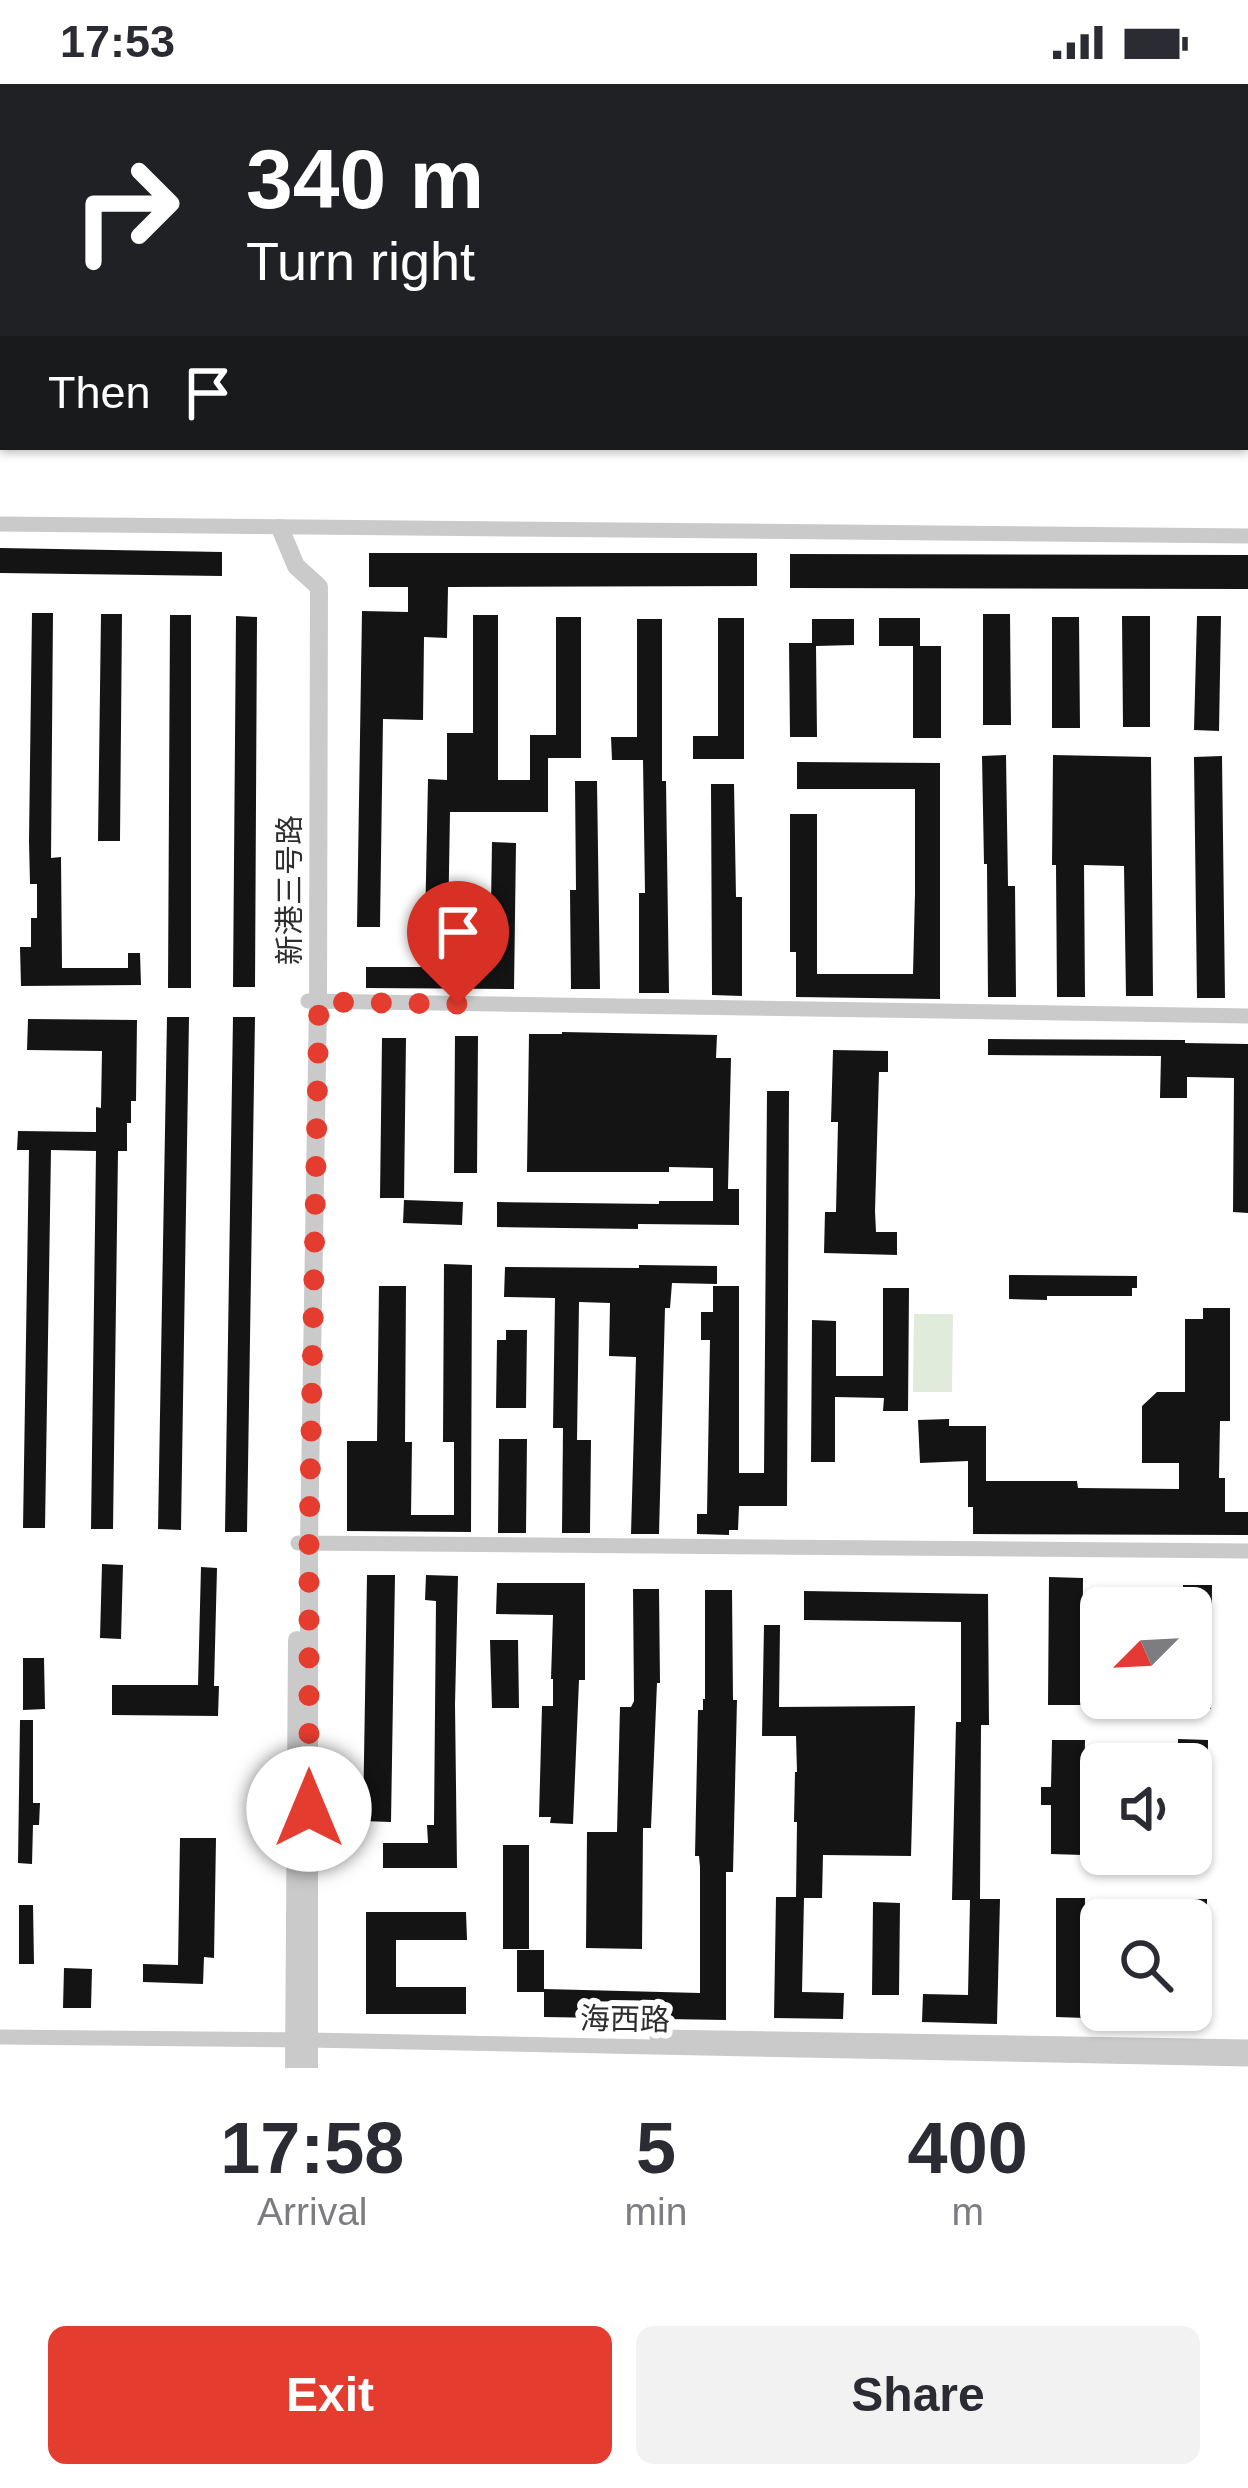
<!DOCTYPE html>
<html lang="en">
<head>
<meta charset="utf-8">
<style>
	body { margin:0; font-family:Helvetica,"Noto Sans SC",sans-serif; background:#f2f2f3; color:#2b2b33; height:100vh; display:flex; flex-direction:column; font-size:45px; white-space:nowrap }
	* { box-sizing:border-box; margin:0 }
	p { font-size:39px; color:#7c7c81 }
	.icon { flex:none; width:66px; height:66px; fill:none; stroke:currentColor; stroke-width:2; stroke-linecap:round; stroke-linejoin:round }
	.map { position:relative; height:1984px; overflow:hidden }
	.details { display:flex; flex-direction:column; background:#fff; flex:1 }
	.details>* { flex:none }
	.hud { position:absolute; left:0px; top:0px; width:1248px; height:366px; box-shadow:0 3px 9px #0004; background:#202124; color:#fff; overflow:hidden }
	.needle { width:78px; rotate:246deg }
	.fabs { position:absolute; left:1080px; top:1503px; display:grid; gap:24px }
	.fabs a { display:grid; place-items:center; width:132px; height:132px; border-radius:18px; background:#fff; box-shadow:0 3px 9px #0004; font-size:60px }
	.pin { position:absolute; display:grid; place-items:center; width:102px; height:102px; color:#fff; margin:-123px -51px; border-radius:50% 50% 50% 0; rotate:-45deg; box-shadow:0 0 12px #0007 }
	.pin .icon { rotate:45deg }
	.me { position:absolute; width:132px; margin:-66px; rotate:0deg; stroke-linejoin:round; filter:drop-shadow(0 0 9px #0008) }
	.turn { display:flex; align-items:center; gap:42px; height:252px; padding:0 48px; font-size:54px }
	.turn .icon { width:156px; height:156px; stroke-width:2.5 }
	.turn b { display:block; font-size:84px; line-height:102px }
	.then { display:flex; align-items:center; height:114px; padding:0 48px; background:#0003; gap:24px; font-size:45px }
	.eta { display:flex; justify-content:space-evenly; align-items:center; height:204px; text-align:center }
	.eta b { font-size:72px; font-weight:700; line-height:84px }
	.action { display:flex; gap:24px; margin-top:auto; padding:24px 48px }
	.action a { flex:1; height:138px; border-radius:18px; background:#e43d30; color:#fff; font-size:48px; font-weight:700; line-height:138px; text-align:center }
	.action a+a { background:#f2f2f3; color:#2b2b33 }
	.status { display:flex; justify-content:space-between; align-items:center; height:84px; padding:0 60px; background:#fff; direction:ltr }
	.status svg { height:33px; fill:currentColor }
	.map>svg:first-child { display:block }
</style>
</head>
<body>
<div class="status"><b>17:53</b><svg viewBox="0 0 49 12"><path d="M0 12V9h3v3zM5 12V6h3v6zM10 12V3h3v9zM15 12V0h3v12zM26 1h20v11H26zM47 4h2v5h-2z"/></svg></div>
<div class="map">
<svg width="1248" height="1984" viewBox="0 0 1248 1984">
	<rect width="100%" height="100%" fill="#fff"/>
	<path fill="#e1ebdb" d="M914 1230H953L952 1308H913Z"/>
	<path fill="#141414" d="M0 464 222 468V492L0 489Z
		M369 469H757V502L448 503 447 554 424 553 423 636 383 635 380 843H357L362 527 408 528V503H369Z
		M790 470 1248 471V505L790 504Z
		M32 529H53L51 774 61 773 62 884H128V869H140L141 901 21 902 20 863H31V834H37V800H30L29 757Z
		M101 530H122L120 757H98Z
		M983 530H1010L1011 641H983Z
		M170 531H191V904H168Z
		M473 531H498V696H530V651H556V533H581V674H548V728H450L448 845 425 844 428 695 447 696V649H473Z
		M236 532 257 533 255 903H233Z
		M1122 532H1150V643H1123Z
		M1197 532H1221L1219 647 1194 646Z
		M1052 533H1079L1080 644H1052Z
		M718 534H744V675H693V652H718Z
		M879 534H920V562H941V654H913V562H879Z
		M637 535H662V697H666L669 909H639V809H645L643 676H612L611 653H637Z
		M812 535H854V561L816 562 817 653H790L789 559H812Z
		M1006 671 1008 802H1015L1016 913H988L987 780H984L982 672Z
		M1053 671 1151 673 1153 912H1126L1124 782 1084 781 1085 913H1057L1056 781H1052Z
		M1222 672 1225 914H1197L1194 673Z
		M797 678 940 679V915L796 913V868H790V730H817V890H913L915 809V705H797Z
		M575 697H597L600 905H571L570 806H576Z
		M711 700H734L736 813H742V912L712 911Z
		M492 758 516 759 514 905 366 904V883H490Z
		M167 933H189L181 1446 158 1445Z
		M233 933H255L247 1448H225Z
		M28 935 137 936 136 1017H131V1039H127V1067H118L113 1445H91L96 1067 51 1066 45 1444H23L29 1066H17L18 1047 96 1048V1023L101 1024 102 967 27 966Z
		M562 948 717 951 716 974H731L728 1105H739V1141L638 1140V1145L497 1143V1118L659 1120V1117H713V1084L669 1083V1088H527L529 950H562Z
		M455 952H478L477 1089H454Z
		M382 954H406L404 1114H380Z
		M988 955 1185 956V959L1248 960V1129L1233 1128 1234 994 1187 993V1014H1160L1161 972 988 971Z
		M833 966 888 967V988H879L875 1127 876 1148H897V1171L824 1169 825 1128H836L838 1038H831Z
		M767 1007H789L787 1422H739L738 1446H729V1451L697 1450V1430H707L710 1256H701V1228H713V1202H739V1389H764Z
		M404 1116 463 1118 462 1141 403 1139Z
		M444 1180 472 1181 471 1448 347 1447V1357H377L379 1202H406L405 1358H412L411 1431H454V1358H443Z
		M639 1181 717 1182V1200L672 1199 670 1224H665L659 1450H631L636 1273 609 1272 610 1219 579 1218 577 1356H591L590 1449H562L563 1344H553L555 1214 504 1213 505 1183 639 1184Z
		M1009 1191 1137 1192V1204H1132V1212H1047V1216L1009 1215Z
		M883 1204H909L908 1327H883L884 1314 835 1313V1378H811L812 1236 836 1237V1292H883Z
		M1203 1224H1230V1337H1220L1219 1394H1225V1428H1248V1451L973 1450V1423H968V1377L920 1379 918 1336 949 1335V1342H986V1397H1077L1078 1404 1179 1405V1379H1142V1322L1157 1308H1185V1235H1203Z
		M506 1246H527L526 1324H496L497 1256H506Z
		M499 1355H527L526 1449H498Z
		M102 1480 123 1481 121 1555 100 1554Z
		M201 1483 217 1484 214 1602H219L218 1632 112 1631V1601H198Z
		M367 1491H395L391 1738 363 1737Z
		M426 1491 458 1492 455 1620 457 1784H383V1759H428L427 1741H434L436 1517 425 1516Z
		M1049 1493 1083 1494 1082 1621H1048Z
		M497 1499H585V1596H579L573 1740 550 1739 551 1733H539L542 1622H553V1595H551L553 1531 496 1530Z
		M1183 1501H1212L1211 1625 1191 1624V1524H1182Z
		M633 1505H659L660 1599H657L651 1744H643L642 1865 586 1864 587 1748H617L620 1623H631L634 1617Z
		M705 1506H732L733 1616H737L733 1788H726V1936L544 1933V1905L700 1909V1783L699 1772H695L698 1626H703V1615H705Z
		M804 1507 988 1510 989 1641H981L980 1815H1000L997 1940 922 1938 923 1910 968 1911 970 1816H952L956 1638H961V1538L804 1536Z
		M764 1541H780L779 1623 915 1622 911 1772 823 1771 822 1814H804L802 1908 844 1909 843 1935 774 1934 776 1813H796L797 1738H794L795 1688H797L796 1652H762Z
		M490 1556H518L519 1624H492Z
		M23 1574H44L45 1625 23 1626Z
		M20 1636H33V1719H40L39 1741H33L32 1780 18 1779Z
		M1178 1655 1208 1656 1207 1775H1191V1680H1178Z
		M1052 1656H1085L1083 1771 1051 1770V1721H1041V1703H1051Z
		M180 1754H216L214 1874 204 1873 203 1900 143 1898V1880L178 1881Z
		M503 1761H529V1865H503Z
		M1056 1814H1085V1934L1056 1933Z
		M1178 1815H1207L1206 1935H1191V1836H1178Z
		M873 1818 900 1819 899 1911H872Z
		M19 1821H33L34 1880H19Z
		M366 1828H466L467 1856H396V1903H466V1930H366Z
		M517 1866H544V1908H517Z
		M64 1884 92 1885 91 1924H63Z"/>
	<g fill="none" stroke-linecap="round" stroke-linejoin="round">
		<path stroke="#cacaca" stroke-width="15" d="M0 440 1248 452
			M308 917 1248 932
			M298 1459 1248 1467
			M0 1953 309 1956 1248 1975
			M657 1953 1248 1963"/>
		<path stroke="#cacaca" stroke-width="18" d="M280 444 296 482 319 503 318 918 309 1459V1984
			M294 1984 297 1556"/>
	</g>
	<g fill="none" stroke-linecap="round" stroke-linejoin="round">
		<path stroke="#e43d30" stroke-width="21" stroke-dasharray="0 37.8" d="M309 1725V1459L319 918 458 920"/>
	</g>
	<g text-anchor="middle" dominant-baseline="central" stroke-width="12" stroke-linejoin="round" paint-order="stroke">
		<g font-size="30" fill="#2d2d2d" stroke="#fff">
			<text transform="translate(289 806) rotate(-90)">新港三号路</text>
			<text transform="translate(625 1935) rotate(1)">海西路</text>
		</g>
	</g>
</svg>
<div class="fabs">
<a><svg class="needle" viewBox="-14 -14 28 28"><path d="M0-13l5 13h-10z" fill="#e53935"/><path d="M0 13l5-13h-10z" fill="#7c7c81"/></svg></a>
<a><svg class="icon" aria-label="sound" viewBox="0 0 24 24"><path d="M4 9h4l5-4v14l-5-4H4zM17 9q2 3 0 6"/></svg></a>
<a><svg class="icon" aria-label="search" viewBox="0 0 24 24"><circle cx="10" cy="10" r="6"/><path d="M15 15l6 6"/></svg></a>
</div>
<div class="pin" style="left:458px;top:920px;background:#d93025"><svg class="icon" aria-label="arrive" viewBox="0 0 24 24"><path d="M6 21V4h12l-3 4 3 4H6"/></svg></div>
<svg class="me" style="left:309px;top:1725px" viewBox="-20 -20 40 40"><circle r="19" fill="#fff"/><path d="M0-13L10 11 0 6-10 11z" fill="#e43d30"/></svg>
<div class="hud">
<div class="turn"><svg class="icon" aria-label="right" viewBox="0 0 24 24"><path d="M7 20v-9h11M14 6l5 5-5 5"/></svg><div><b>340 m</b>Turn right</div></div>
<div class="then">Then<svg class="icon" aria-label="arrive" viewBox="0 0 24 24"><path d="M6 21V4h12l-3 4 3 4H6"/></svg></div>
</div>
</div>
<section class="details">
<div class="eta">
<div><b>17:58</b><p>Arrival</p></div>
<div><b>5</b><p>min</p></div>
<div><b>400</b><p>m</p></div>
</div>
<div class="action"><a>Exit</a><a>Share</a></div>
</section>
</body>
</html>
